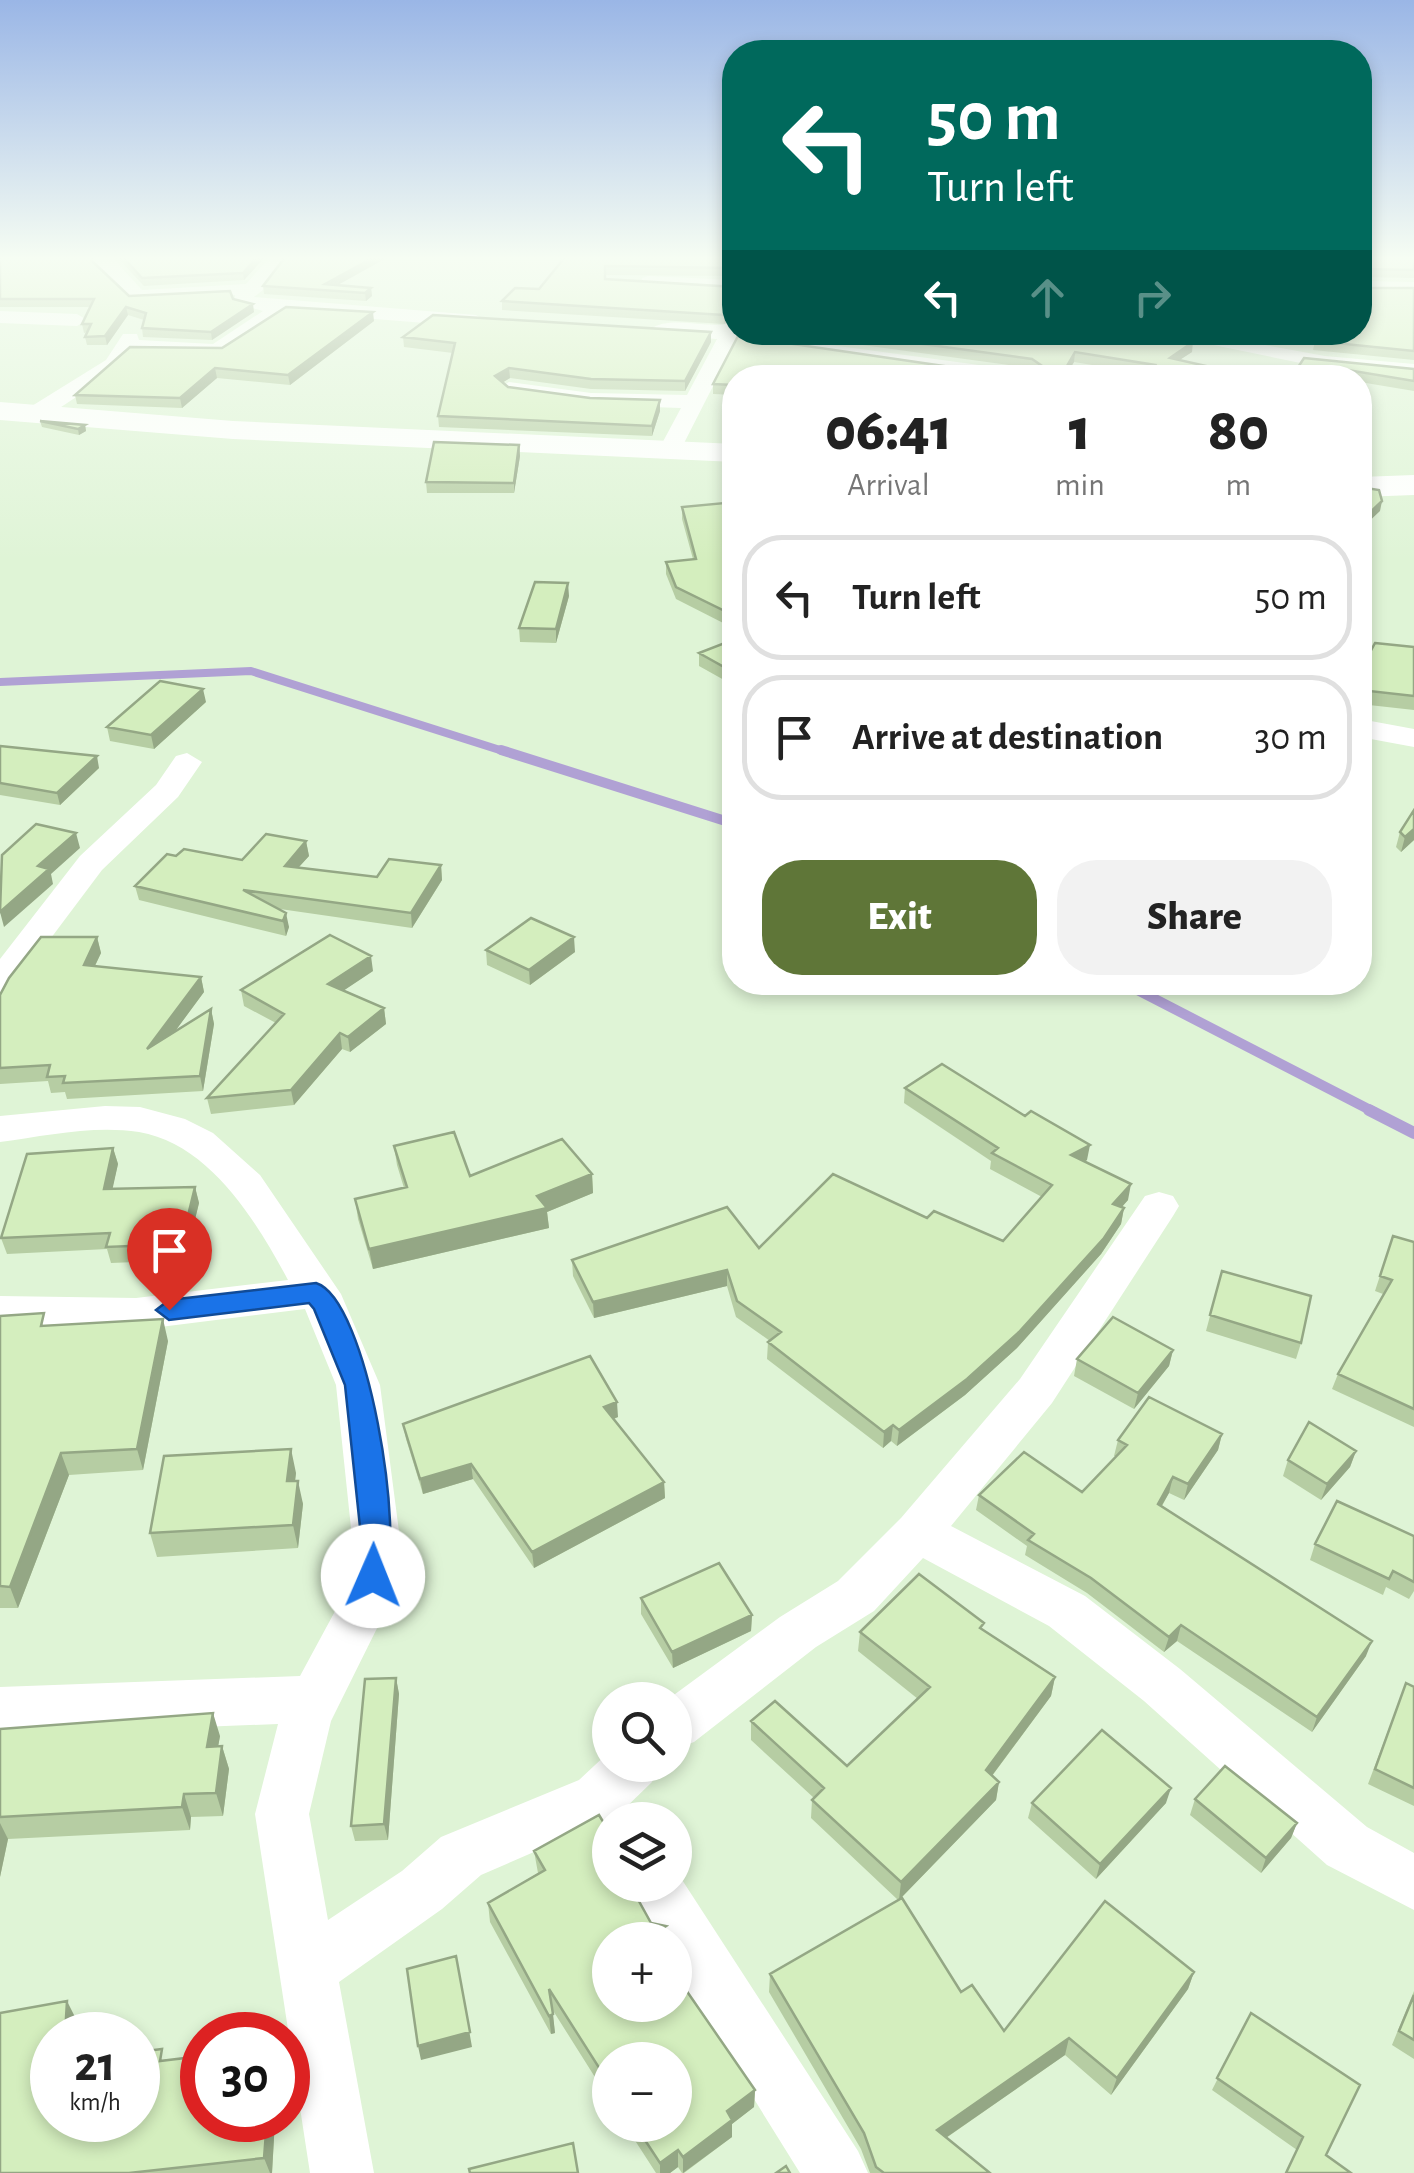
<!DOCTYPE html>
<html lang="en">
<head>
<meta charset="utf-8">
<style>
	body { margin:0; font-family:"Alegreya Sans",sans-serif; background:#f2f2f2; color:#222; height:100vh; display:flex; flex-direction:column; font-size:38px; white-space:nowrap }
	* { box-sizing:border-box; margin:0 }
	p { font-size:32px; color:#767676 }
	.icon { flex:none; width:55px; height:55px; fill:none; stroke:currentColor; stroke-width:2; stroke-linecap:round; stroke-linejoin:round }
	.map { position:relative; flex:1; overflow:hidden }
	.panel { position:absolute; left:722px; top:365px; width:650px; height:630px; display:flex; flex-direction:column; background:#fff; border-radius:40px; box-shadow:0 5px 15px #0003 }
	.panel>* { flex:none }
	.hud { position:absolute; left:722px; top:40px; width:650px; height:305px; border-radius:40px; box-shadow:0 5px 15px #0003; background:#00695c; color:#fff; overflow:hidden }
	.tools { position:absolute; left:592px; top:1682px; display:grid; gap:20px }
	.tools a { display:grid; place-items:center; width:100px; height:100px; border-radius:50%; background:#fff; box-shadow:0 5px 15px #0003; font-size:50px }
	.speed { position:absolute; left:30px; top:2012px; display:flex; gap:20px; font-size:50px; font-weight:700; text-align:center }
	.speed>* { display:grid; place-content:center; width:130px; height:130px; border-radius:50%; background:#fff; box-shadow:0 5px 15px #0003; line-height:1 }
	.speed small { font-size:25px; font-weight:400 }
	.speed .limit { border:15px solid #d22; background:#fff; color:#111 }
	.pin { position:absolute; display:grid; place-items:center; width:85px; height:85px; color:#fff; margin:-102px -42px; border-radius:50% 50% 50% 0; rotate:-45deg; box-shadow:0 0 10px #0007 }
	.pin .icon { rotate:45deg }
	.me { position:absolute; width:110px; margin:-55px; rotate:1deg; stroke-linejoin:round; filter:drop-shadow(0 0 8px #0008) }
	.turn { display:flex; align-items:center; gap:35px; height:210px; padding:0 40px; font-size:45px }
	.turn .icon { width:130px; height:130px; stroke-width:2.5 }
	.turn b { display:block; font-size:70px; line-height:85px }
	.lanes { display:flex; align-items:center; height:95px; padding:0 40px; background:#0003; justify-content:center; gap:50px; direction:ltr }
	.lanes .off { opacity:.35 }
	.eta { display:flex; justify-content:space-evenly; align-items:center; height:170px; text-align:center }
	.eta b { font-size:60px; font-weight:800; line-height:70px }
	.action { display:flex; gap:20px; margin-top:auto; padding:20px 40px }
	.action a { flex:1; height:115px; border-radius:40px; background:#5f7638; color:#fff; font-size:40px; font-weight:800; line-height:115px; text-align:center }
	.action a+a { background:#f2f2f2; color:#222 }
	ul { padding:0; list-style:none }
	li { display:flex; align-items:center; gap:30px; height:125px; margin:0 20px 15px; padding:0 20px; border:5px solid #e0e0e0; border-radius:40px }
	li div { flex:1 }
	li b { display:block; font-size:38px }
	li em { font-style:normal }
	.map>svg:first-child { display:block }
</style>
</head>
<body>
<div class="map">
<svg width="1414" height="2173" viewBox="0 0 1414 2173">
	<rect width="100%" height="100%" fill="#eafae4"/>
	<path fill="#dff4d6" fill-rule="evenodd" d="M0 256H735V332H1360V256H1414V2173H0ZM735 378H1360V982H735ZM610 1700H675V1765H610ZM610 1820H675V1885H610ZM610 1940H675V2005H610ZM52 2035H138V2120H52ZM202 2035H288V2120H202ZM610 2060H675V2125H610Z"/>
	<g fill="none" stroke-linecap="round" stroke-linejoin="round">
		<path stroke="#b0a1d4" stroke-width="8" d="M0 682 251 671 509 753"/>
		<path stroke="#b0a1d4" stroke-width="10" d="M501 750 735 824
			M1122 982 1374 1112"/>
		<path stroke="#b0a1d4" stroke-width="12" d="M1369 1110 1414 1133"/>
		<path fill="#fff" fill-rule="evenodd" d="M93 256H111L142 290 246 284 271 256H289L268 286 254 297 476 315 486 321 476 327 286 312 224 354 131 351 120 368 43 419H27V409L106 360 123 334H137L139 340 213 344 263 311 235 303V295L130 300 96 266Z
			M648 276 735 280V292L642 286V278Z
			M1360 281 1414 282V294L1360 293Z
			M0 311 77 314 87 320 77 326 0 323Z
			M735 322V332L1030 372 1040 378H985L736 341 681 449 670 456 659 449 681 408 591 405 509 394 499 388 509 382 591 393 687 395 717 339 661 335 651 329C671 314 712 331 735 322Z
			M1150 332H1194L1325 356 1414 364V376L1325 368Z
			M1360 719 1414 729V747L1360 737Z
			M187 753 202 762 178 797 102 870 12 990 0 994V959L80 856 156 785 176 756Z
			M105 1106 140 1107 185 1119 213 1133 260 1175 341 1294 380 1385 401 1547 389 1604 331 1721 309 1814 328 1920 402 1871 441 1837 579 1780 610 1751V1765H660L652 1782 617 1816 481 1875 442 1909 339 1982 374 2173H310L255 1814 278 1724 0 1735V1687L300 1676 340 1602 353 1547 336 1385 305 1309 136 1330 0 1328V1296L136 1298 288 1280C257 1222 210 1144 139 1132 93 1125 45 1136 0 1142V1116Z
			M1159 1192 1173 1196 1179 1206 1173 1216 1052 1403 951 1526 1085 1596 1180 1669 1367 1827 1414 1853V1910L1327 1865 1144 1701 1049 1626 923 1558 874 1611 816 1647 694 1742 675 1749V1700H667L780 1617 838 1581 901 1518 1020 1379 1145 1196Z
			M675 1869 858 2151 868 2173H800L675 1972V1940H655L625 1885H675Z"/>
		<path fill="#fff" fill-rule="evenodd" d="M0 402 233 421 735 444V462L233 439 0 420Z
			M1414 475V495L1360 497V477Z"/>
	</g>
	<path fill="#b6cda3" d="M0 256 92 261 129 296 233 299 254 312 212 340 143 337 142 328 144 320 128 315 107 345H87L85 337 87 332 84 333 82 324 90 307H0Z
		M116 256H266L244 280 144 286Z
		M566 256H735V276L605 275V279L735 287 724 324 502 310V301L539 289Z
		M1360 256H1414V278L1360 277Z
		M338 285 371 288 372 296 366 301 264 294 263 286Z
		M1362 288H1414V360L1313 350 1315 341Z
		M374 321 290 385 217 378 182 408 77 404 75 395 222 348Z
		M767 332H1183L1193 335V342L1192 352 1179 360 1260 378H1144L1147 374 1074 362 1064 378H735V395L713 394V384L738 336 985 372H1036L1030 368Z
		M403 337 711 342 685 391 591 389 510 378 502 383 508 387 590 398 660 400V411L652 436 439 427 438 416 453 353 404 347Z
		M1304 358 1414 369V391L1360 382V378H1291Z
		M40 421 85 425 86 431 79 435 42 427Z
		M519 445 520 456 514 493H427L426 482Z
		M735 502V629L676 599 666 574V562L693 559 682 519V507Z
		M569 596 556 643 520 642 519 628Z
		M735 639 733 685 699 666V653Z
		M1414 647V710L1360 704V671Z
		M206 702 154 749 110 741 107 727Z
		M0 746 99 768 60 805 0 795Z
		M1414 810V840L1401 852 1396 847 1400 832Z
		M306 841 309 856 299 867 377 877 441 865 442 880 412 928 280 909 289 927 286 936 139 900 135 886 176 856 242 860Z
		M97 937 101 953 95 966 201 977 204 992 175 1031 211 1009 214 1024 203 1091 67 1099 65 1092 51 1093 48 1081 0 1084V995Z
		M486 950 575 952 530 985 487 965Z
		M373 971 344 990 384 1008 386 1024 350 1052 342 1049 294 1105 211 1114 207 1098 276 1023 244 1006 241 990Z
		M905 1088 1087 1160 1084 1162 1128 1200 1122 1207 1124 1208 1121 1224 1101 1254 1017 1348 965 1395 897 1446 891 1441 883 1448 767 1359 768 1342 770 1341 736 1317 727 1286 594 1318 573 1276 572 1260 759 1248 927 1218 1003 1241 1042 1197 990 1169 991 1161 904 1103Z
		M394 1146 470 1176 592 1174 593 1193 547 1212 549 1228 373 1269 358 1219 355 1199 404 1188 397 1165Z
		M113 1148 118 1164 112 1189 195 1187 199 1203 185 1260 111 1263 107 1249 7 1254 1 1238Z
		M1393 1236 1414 1242V1427L1332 1389 1338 1374 1383 1294 1375 1291Z
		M1222 1271 1301 1343 1296 1359 1206 1331Z
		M0 1316 48 1326 168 1341 143 1470 69 1475 18 1608H0Z
		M1173 1350 1169 1366 1134 1409 1074 1376 1077 1359Z
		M618 1417 614 1419 664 1482 665 1498 534 1568 473 1479 423 1494 406 1439 403 1424Z
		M1222 1434 1218 1450 1184 1500 1169 1493 1162 1506 1366 1656 1312 1732 1177 1641 1164 1652 1087 1593 1025 1555 1027 1546 976 1510 979 1495 1082 1492 1116 1456H1114L1118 1440Z
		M1356 1451 1350 1467 1321 1500 1283 1476 1288 1460Z
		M296 1473 295 1481 303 1504 298 1548 157 1557 150 1533Z
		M1414 1536V1591L1409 1599 1386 1587 1383 1595 1310 1560 1315 1544Z
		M641 1598 752 1615 751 1631 673 1668 641 1614Z
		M983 1630 1055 1677 1051 1696 992 1776 999 1782 996 1800 900 1899 961 1992 1004 2031 1194 1972 1188 1989 1111 2095 1065 2055 946 2138 990 2173H870L861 2149 769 1992 770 1974 898 1900 811 1818 812 1800 814 1798 751 1740V1721L847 1766 918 1699 858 1651 860 1632Z
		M396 1678 399 1694 388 1840 355 1841 351 1826Z
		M1406 1683 1414 1687V1806L1368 1784Z
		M0 1729 220 1736 218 1746H222L229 1769 223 1816 191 1817 190 1830 8 1839 0 1877Z
		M1195 1799 1297 1823 1291 1838 1261 1873 1190 1815Z
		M1032 1803H1166L1096 1879 1028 1818Z
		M534 1851 610 1885 651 1923 666 1926V1940H610L755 2090 754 2107 732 2124V2137L684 2173H682L678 2167 670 2173H656L625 2125H675L610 2060V2101L552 2009 555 2033 551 2034 490 1922 488 1903 538 1873Z
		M1414 1991V2059L1392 2045Z
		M1251 2013 1326 2155 1297 2150 1212 2090Z
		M78 2023 52 2120 166 2060 202 2120H275L272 2173H0Z"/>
	<path fill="#94a785" d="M258 256H266L244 280 243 273Z
		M376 256H390L329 290 325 284Z
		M371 288 372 296 366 301 365 293Z
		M253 304 254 312 212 340 211 332Z
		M126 307 128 315 107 345 105 336Z
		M735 310V319L724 324V315Z
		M373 312 374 321 290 385 288 375Z
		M711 332V342L685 391V381Z
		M1193 335 1192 352 1169 367 1170 358 1185 341Z
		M1075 352 1074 362 1064 378H1060Z
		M215 368 217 378 182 408 180 398Z
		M509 368 510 378 495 387V376Z
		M660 400V411L652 436V426Z
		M85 425 86 431 79 435 78 429Z
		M519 445 520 456 514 493V483Z
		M1370 463 1368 473 1360 474V464Z
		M1382 501 1380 511 1360 530V522Z
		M568 583 569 596 556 643V629Z
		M203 689 206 702 154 749 151 735Z
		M97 756 99 768 60 805 57 793Z
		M1414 829V840L1401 852 1405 837Z
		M76 833 80 848 51 874 53 884 4 927 0 912 38 866Z
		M306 841 309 856 287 880 285 866Z
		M441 865 442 880 412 928 411 913Z
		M286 913 289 927 286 936 283 921Z
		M97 937 101 953 88 980 84 965Z
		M574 937 575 952 530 985 529 970Z
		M371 956 373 971 331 999 328 984Z
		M201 977 204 992 151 1064 147 1049Z
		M384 1008 386 1024 350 1052 348 1037Z
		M211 1009 214 1024 203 1091 200 1076Z
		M340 1033 342 1049 294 1105 291 1090Z
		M1090 1145 1087 1160 1068 1171 1071 1155Z
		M113 1148 118 1164 109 1205 104 1189Z
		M592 1174 593 1193 547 1212 549 1228 373 1269 369 1249 537 1196Z
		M1131 1184 1128 1200 1110 1220 1113 1204Z
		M195 1187 199 1203 185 1260 181 1244Z
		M1124 1208 1121 1224 1101 1254 1017 1348 965 1395 897 1446 899 1430Z
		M727 1270V1286L594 1318 593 1302Z
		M163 1319 168 1341 143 1470 137 1449Z
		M1173 1350 1169 1366 1134 1409 1138 1393Z
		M617 1402 618 1417 605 1422 604 1407Z
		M893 1425 891 1441 883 1448 884 1432Z
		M1222 1434 1218 1450 1184 1500 1188 1484Z
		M291 1449 296 1473 292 1505 287 1481Z
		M1356 1451 1350 1467 1321 1500 1327 1484Z
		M61 1453 69 1475 18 1608 10 1587Z
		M471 1464 473 1479 423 1494 420 1479Z
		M1173 1477 1169 1493 1154 1519 1158 1504Z
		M298 1481 303 1504 298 1548 293 1525Z
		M664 1482 665 1498 534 1568 532 1552Z
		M752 1615 751 1631 673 1668 672 1652Z
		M1181 1625 1177 1641 1164 1652 1169 1637Z
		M1372 1641 1366 1656 1312 1732 1317 1717Z
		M1055 1677 1051 1696 982 1789 986 1770Z
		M396 1678 399 1694 388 1840 384 1824Z
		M213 1713 220 1736 214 1770 207 1747Z
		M222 1746 229 1769 223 1816 216 1793Z
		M999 1782 996 1800 899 1900 901 1882Z
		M1171 1788 1166 1803 1096 1879 1100 1864Z
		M184 1794 191 1817 190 1830 182 1807Z
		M0 1823 8 1839 0 1877Z
		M1297 1823 1291 1838 1261 1873 1266 1858Z
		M666 1926V1940H649V1937Z
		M456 1956 472 2047 421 2060 418 2046Z
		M1194 1972 1188 1989 1111 2095 1117 2078Z
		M67 2001 78 2023 77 2035H65Z
		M553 2014 555 2033 551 2034 549 2016Z
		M1069 2038 1065 2055 934 2146 937 2130Z
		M755 2090 754 2107 732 2124V2137L683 2173V2157L727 2111Z
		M267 2120H275L272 2173H270L264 2158Z
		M678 2150V2167L670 2173H660V2163Z"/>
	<path fill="#d4eebe" stroke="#94a785" stroke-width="2.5" d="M0 256H91L92 261 129 296 230 291 233 299 253 304 211 332 142 328 146 313 126 307 105 336 85 337 91 324H82L94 299H0Z
		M122 256H258L243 273 142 278Z
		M286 256H376L325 284 371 288 365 293 263 286Z
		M566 256H735V268L605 266V279L735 287V310L724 315 502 301 515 288 539 289Z
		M1360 256H1414V270L1362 269 1360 270Z
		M1360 280 1362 288H1414V351L1315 341 1321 332H1360Z
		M286 307 373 312 288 375 215 368 180 398 75 395 130 347 222 348Z
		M433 315 711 332 685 381 591 379 509 368 495 376 508 387 590 398 660 400 652 426 438 416 455 343 403 337Z
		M835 332H1183L1193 335 1185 341 1193 342 1170 358 1260 378H1144L1155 365 1075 352 1060 378H735V385L713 384 738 336 985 372H1041L1045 368 1032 359Z
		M1304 358 1414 369V381L1342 369 1345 378H1291Z
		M40 421 85 425 78 429Z
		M1360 429 1370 463 1360 464Z
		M434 442 519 445 514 483 426 482Z
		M1360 487 1379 490 1382 501 1360 522Z
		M735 502V616L676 587 666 562 696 559 682 507Z
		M535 582 568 583 556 629 519 628Z
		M735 639V671L733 672 699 653Z
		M1375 643 1414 647V696L1360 690V671Z
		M160 681 203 689 151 735 107 727Z
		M0 746 97 756 57 793 0 783Z
		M1414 810V829L1405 837 1400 832Z
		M36 824 76 833 38 866 49 869 0 912 2 855Z
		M266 834 306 841 285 866 377 877 389 859 441 865 411 913 243 890 286 913 283 921 135 886 167 854 176 856 184 849 242 860Z
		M531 918 574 937 529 970 486 950Z
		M330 935 371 956 328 984 384 1008 348 1037 340 1033 291 1090 207 1098 284 1014 241 990Z
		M41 937H97L84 965 201 977 147 1049 211 1009 200 1076 63 1083 65 1076 47 1077 50 1065 0 1068V995L9 978Z
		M942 1064 1025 1116 1031 1111 1090 1145 1071 1155 1131 1184 1113 1204 1124 1208 1104 1238 1019 1332 967 1379 899 1430 893 1425 884 1432 768 1342 781 1332 737 1301 727 1270 593 1302 572 1260 727 1207 759 1248 833 1174 927 1218 934 1211 1003 1241 1052 1185 992 1153 998 1148 905 1088Z
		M454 1132 470 1176 562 1139 592 1174 537 1196 547 1208 369 1249 355 1199 407 1187 394 1146Z
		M113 1148 104 1189 195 1187 181 1244 106 1247 110 1233 1 1238 27 1154Z
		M1393 1236 1414 1242V1409L1338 1374 1392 1280 1380 1276Z
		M1222 1271 1311 1296 1301 1343 1210 1315Z
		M44 1313 41 1326 163 1319 137 1449 61 1453 10 1587 0 1586V1316Z
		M1113 1317 1173 1350 1138 1393 1077 1359Z
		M590 1356 617 1402 604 1407 664 1482 532 1552 471 1464 420 1479 403 1424Z
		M1149 1397 1222 1434 1188 1484 1173 1477 1158 1504 1372 1641 1317 1717 1181 1625 1169 1637 1091 1578 1028 1540 1034 1534 979 1495 1024 1452 1082 1492 1127 1445 1118 1440Z
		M1309 1422 1356 1451 1327 1484 1288 1460Z
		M291 1449 287 1481H298L293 1525 150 1533 164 1456Z
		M1337 1501 1414 1536V1582L1393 1571 1389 1579 1315 1544Z
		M719 1563 752 1615 672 1652 641 1598Z
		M919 1574 984 1623 980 1628 1055 1677 986 1770 999 1782 901 1882 812 1800 824 1788 751 1721 775 1701 847 1766 930 1687 860 1632Z
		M396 1678 384 1824 351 1826 365 1679Z
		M1406 1683 1414 1687V1788L1375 1769Z
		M213 1713 207 1747 222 1746 216 1793 184 1794 182 1807 0 1817V1729Z
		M1102 1730 1171 1788 1100 1864 1032 1803Z
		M1225 1766 1297 1823 1266 1858 1195 1799Z
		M599 1815 610 1833V1885H630L651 1923 666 1926 649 1937 651 1940H610V2005H675V1974L755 2090 727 2111 732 2120 683 2157 678 2150 660 2163 635 2125H675V2060H610V2085L549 1989 553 2014 549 2016 488 1903 545 1870 534 1851Z
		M902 1898 961 1992 972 1985 1004 2031 1105 1901 1194 1972 1117 2078 1069 2038 937 2130 990 2173H884L876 2167 864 2133 770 1974Z
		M456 1956 470 2032 418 2046 407 1969Z
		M1414 1995V2040L1399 2031Z
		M67 2001 65 2035H52V2120H138V2052L162 2049 160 2061 202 2056V2120H267L264 2158 129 2173H0V2013Z
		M1251 2013 1360 2085 1326 2155 1351 2173H1286L1303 2137 1217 2078Z
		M573 2143 578 2173H470L469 2169Z
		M786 2166 790 2173H776Z"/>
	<linearGradient id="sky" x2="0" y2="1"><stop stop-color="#9ab6e6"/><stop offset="0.46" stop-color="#f6fdf3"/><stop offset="1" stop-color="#f6fdf3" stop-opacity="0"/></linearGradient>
	<rect width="1414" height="561" fill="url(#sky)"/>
	<path fill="#1a73e8" stroke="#114b97" stroke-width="2.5" d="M316 1283C368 1299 406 1540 384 1585L373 1589 362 1585 358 1576 362 1546 345 1385 314 1309 309 1303 169 1320 156 1310 169 1300Z"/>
</svg>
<div class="tools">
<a><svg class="icon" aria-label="search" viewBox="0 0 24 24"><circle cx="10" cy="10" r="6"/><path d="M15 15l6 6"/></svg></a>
<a><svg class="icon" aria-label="layers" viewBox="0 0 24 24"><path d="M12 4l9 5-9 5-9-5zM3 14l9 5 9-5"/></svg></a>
<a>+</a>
<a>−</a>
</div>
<div class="speed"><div>21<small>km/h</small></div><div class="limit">30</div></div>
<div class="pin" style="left:169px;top:1310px;background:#d93025"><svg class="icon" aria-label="arrive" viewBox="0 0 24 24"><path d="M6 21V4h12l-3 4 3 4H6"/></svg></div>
<svg class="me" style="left:373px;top:1576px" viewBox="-20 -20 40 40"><circle r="19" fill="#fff"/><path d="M0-13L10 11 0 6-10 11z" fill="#1a73e8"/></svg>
<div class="hud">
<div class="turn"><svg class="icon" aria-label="left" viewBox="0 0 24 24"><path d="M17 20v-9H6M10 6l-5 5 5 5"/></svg><div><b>50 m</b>Turn left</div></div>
<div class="lanes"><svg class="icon" aria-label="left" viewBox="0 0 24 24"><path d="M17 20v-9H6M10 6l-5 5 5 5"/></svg><svg class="icon off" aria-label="ahead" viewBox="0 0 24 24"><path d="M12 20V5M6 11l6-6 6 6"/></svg><svg class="icon off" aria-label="right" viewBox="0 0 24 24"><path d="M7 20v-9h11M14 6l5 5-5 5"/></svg></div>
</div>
<section class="panel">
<div class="eta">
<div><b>06:41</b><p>Arrival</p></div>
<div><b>1</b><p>min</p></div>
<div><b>80</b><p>m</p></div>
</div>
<ul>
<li><svg class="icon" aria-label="left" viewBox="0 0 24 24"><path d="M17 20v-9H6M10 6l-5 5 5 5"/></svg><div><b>Turn left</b></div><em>50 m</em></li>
<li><svg class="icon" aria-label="arrive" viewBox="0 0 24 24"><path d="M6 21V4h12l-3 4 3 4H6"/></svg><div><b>Arrive at destination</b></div><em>30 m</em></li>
</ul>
<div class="action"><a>Exit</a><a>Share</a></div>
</section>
</div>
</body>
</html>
